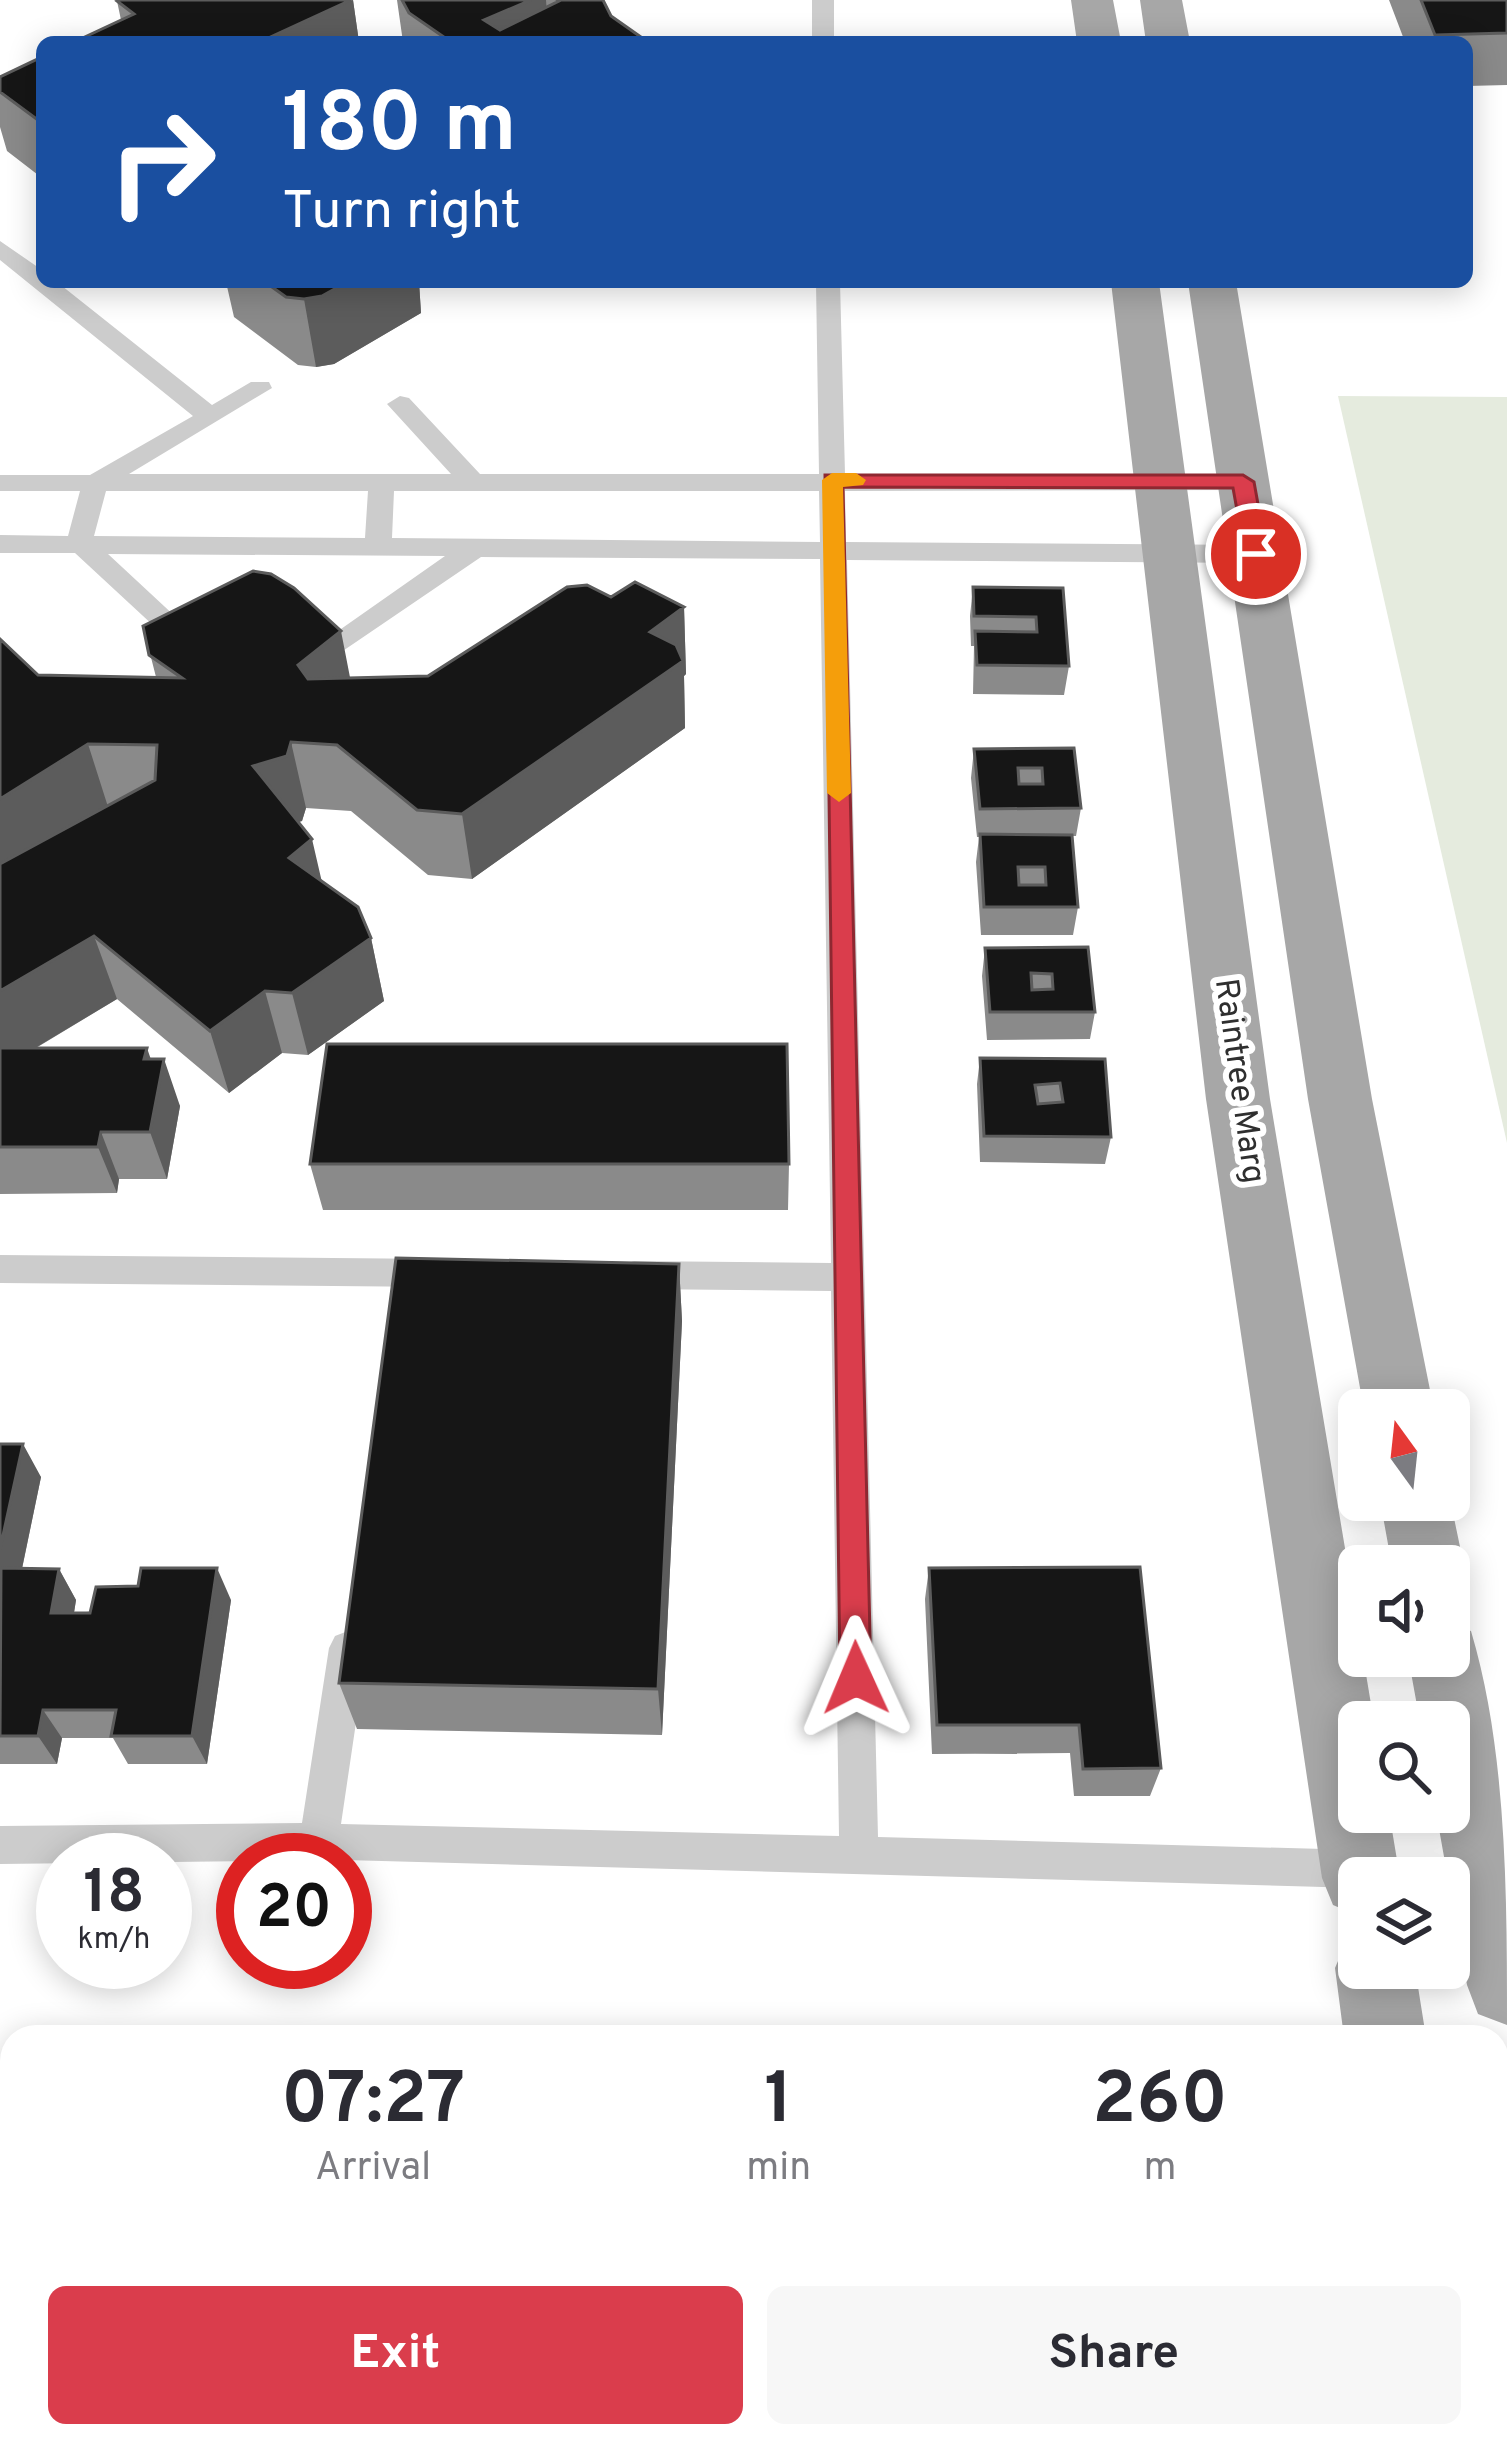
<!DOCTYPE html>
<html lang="en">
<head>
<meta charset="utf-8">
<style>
	body { margin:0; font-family:Overpass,sans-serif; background:#f7f7f7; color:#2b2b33; height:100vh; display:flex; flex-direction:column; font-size:45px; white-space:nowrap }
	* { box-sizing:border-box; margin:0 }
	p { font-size:39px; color:#7c7c81 }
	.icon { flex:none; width:66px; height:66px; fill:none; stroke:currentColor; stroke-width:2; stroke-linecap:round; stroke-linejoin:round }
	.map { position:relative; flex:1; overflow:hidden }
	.details { position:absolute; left:0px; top:2025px; width:1509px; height:423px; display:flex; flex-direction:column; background:#fff; border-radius:36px 36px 0 0; box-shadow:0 6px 30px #0003 }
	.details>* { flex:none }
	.guide { position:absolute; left:36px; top:36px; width:1437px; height:252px; border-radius:18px; box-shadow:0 6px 30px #0003; background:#1a4fa0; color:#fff; overflow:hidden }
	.needle { width:78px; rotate:345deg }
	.buttons { position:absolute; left:1338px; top:1389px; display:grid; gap:24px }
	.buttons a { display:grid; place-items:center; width:132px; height:132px; border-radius:18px; background:#fff; box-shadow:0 6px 30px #0003; font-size:60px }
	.speed { position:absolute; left:36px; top:1833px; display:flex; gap:24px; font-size:60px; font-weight:700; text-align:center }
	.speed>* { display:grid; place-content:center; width:156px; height:156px; border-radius:50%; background:#fff; box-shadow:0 6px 30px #0003; line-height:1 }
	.speed small { font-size:30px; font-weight:400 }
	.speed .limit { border:18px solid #d22; background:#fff; color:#111 }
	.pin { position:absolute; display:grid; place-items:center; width:102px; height:102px; color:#fff; margin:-51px; border:6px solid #fff; border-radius:50%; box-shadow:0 3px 12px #0007 }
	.me { position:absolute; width:132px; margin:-66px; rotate:359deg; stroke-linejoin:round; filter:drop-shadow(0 0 9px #0008) }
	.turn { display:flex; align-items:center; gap:42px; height:252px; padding:0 48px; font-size:54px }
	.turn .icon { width:156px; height:156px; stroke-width:2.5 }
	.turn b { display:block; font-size:84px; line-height:102px }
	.eta { display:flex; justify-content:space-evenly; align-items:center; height:204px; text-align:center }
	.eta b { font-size:72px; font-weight:700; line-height:84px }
	.action { display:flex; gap:24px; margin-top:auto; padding:24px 48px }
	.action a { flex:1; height:138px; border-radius:18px; background:#da3d4c; color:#fff; font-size:48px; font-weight:700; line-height:138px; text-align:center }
	.action a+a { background:#f7f7f7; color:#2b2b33 }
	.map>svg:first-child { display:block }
</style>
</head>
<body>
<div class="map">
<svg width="1507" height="2447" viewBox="0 0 1507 2447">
	<rect width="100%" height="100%" fill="#fff"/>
	<path fill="#e5ebde" d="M1338 396 1507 397V1143Z"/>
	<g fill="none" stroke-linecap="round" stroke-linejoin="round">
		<path fill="#ccc" fill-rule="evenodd" d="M812 0H834V42H812Z
			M0 241 42 270V282H57L212 405 251 382H269L272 388 129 474H451L387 404 400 396 409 398 480 474H819L816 282H840L845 474 1252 476V488L1243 490 845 491 846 542 1256 545 1269 554 1256 563 847 560 878 1837 1360 1850 1374 1855 1380 1869 1376 1878H1359V1888L345 1860 0 1864V1826L302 1823 329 1648 335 1636 348 1631 361 1636 367 1648 341 1824 839 1836 831 1291 634 1289 622 1285 617 1275 622 1265 634 1261 831 1263 820 559 481 557 331 659 321 657V643L445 556 108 554 207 646 193 655 183 653 75 553H0V535L68 536 80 491H0V475H90L193 416 0 260ZM106 491H368L365 538 94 536ZM394 491H819L820 542 392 538Z
			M0 1255 439 1259 451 1263 456 1273 451 1283 439 1287 0 1283Z"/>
		<path fill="#a7a7a7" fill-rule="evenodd" d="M1071 0H1113L1121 42H1077Z
			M1140 0H1182L1190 42H1146Z
			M1111 282H1159L1270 1099 1374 1722H1359V1812H1389L1400 1878H1359V1916L1333 1905 1322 1878 1206 1099Z
			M1188 282H1236L1372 1099 1434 1410H1364L1308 1099Z
			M1449 1494 1464 1566 1449 1591V1566H1392L1380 1500H1449Z
			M1449 1623 1471 1631C1507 1751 1507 1897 1507 2025L1478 2014 1467 1985 1436 1812H1449V1722H1420L1408 1656H1449Z
			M1359 1934V1968H1415L1426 2037H1344L1335 1968 1347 1940Z
			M1388 2436H1478L1480 2447H1390Z"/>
	</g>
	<path fill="#8a8a8a" d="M353 0 359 42H74L121 20 117 1Z
		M397 0H603L611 16 648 42H403Z
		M1389 0H1507V85L1467 86V42H1405Z
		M42 57V178L7 151 0 127V77Z
		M226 282H419L421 313 334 364 316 367 298 365 234 317Z
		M973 587 1063 588 1069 666 1064 695 973 694 974 646H971L970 616Z
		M611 597 684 607 686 674 684 676 685 728 472 879 428 875 351 811 306 808 302 821 298 822 322 882 371 938 384 1001 308 1055 282 1053 229 1093 117 999 36 1048 150 1059 180 1106 167 1179H119L117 1193 0 1194V639L38 675 156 677 143 626 350 678 428 676Z
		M1074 748 1081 808 1076 836H1072L1078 907 1073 935H981L976 862 979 837H977L971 778 974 749Z
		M1088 947 1095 1012 1090 1039 987 1040 982 976 985 948Z
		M980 1058 1105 1059 1111 1137 1105 1164 980 1162 977 1084Z
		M310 1164H789L788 1210H323Z
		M679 1264 682 1321 662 1735 357 1729 339 1683Z
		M0 1444 41 1477 22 1569H59L76 1600 74 1613 231 1600 207 1764H128L113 1738H62L57 1764H0Z
		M929 1568 1161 1768 1150 1796H1074L1070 1753 932 1754 925 1599Z"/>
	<path fill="#5c5c5c" d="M353 0 359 42H246Z
		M531 0H546L549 42H486L484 20Z
		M347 282H419L421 313 334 364 316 367 304 299Z
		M684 607 686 674 684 676 685 728 472 879 462 814 650 632Z
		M341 631 354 698 312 732 298 665Z
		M291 742 306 808 302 821 269 831 253 766Z
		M88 744 109 810 0 880V799Z
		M312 839 327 904 289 858Z
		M94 936 117 999 0 1069V991Z
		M371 938 384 1001 308 1055 292 993Z
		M265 991 282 1053 229 1093 210 1031Z
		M147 1048 159 1083 164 1059 180 1106 167 1179 150 1132 144 1059Z
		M101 1132 119 1179 117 1193 98 1147Z
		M679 1264 682 1321 662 1735 658 1689Z
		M23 1444 41 1477 11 1621 0 1604V1549Z
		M217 1568 231 1600 207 1764 192 1736Z
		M59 1569 76 1600 69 1643 51 1613Z
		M43 1710 62 1738 57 1764 38 1736Z"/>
	<path fill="#161616" stroke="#5c5c5c" stroke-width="3" fill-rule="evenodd" d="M119 0H351L266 39 246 42H74L134 14 117 1Z
		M402 0H531L484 20 500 30 559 1 556 0H603L611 16 648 42H451L409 13Z
		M1421 0H1507V33L1435 35Z
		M42 57V123L0 92V77Z
		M265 282H347L322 296 304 299 286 297Z
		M253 571 271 574 294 588 341 631 298 665 308 679 428 676 567 587 587 585 611 597 635 582 684 607 650 632 676 645 683 661 462 814 417 810 337 745 291 742 287 756 253 766 312 839 289 858 358 907 371 938 292 993 265 991 210 1031 94 936 0 991V864L155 780 157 745 88 744 0 799V639L38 675 182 678 149 655 143 626Z
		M973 587 1063 588 1069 666 977 665 975 631 1037 632 1036 617 974 616Z
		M1074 748 1081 808 980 809 974 749ZM1018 768H1042L1043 784H1019Z
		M980 834 1072 835 1078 907H984ZM1018 867H1045L1046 885H1019Z
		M1088 947 1095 1012H990L985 948ZM1031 973 1052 974 1053 989 1032 990Z
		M327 1044H787L789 1164H310Z
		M0 1048H147L144 1059H164L150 1132H101L98 1147H0Z
		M980 1058 1105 1059 1111 1137 984 1136ZM1060 1083 1063 1102 1038 1104 1035 1085Z
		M396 1258 679 1264 658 1689 339 1683Z
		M0 1444H23L0 1549Z
		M1140 1567 1161 1768 1083 1769 1079 1725H937L929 1568Z
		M1 1568 59 1569 51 1613H90L96 1587 138 1586 141 1568H217L192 1736H111L116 1710H43L38 1736H0Z"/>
	<path fill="#da3d4c" stroke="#8e2831" stroke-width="3" d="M825 475H1243L1254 482 1267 554 1256 561 1245 554 1233 488 843 487 871 1678 867 1688 856 1693 845 1688 840 1678Z"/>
	<path fill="#f59e0b" d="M856 473 866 480 863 485 843 487 851 793 839 802 827 793 822 480 832 473Z"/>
	<g text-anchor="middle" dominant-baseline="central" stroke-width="12" stroke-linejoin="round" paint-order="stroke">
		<g font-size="33" fill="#2f2f2f" stroke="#fff">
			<text transform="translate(1238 1081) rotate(82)">Raintree Marg</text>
		</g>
	</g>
</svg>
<div class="buttons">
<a><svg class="needle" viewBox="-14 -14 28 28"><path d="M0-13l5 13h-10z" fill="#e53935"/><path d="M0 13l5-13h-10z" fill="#7c7c81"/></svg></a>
<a><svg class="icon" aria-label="sound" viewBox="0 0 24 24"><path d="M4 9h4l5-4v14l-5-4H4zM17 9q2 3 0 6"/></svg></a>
<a><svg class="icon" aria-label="search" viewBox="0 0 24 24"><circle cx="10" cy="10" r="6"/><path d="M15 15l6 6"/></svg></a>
<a><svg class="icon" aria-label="layers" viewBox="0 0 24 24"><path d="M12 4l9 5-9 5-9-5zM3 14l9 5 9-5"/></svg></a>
</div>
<div class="speed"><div>18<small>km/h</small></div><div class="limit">20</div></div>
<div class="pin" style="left:1256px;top:554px;background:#d93025"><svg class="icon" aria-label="arrive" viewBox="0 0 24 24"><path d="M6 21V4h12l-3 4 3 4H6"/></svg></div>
<svg class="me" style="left:856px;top:1678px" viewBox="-20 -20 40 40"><path d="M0-17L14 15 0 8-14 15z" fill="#da3d4c" stroke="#fff" stroke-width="4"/></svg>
<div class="guide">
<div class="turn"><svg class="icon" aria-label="right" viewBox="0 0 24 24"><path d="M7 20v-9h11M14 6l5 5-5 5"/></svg><div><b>180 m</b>Turn right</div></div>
</div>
<section class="details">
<div class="eta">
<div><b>07:27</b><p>Arrival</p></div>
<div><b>1</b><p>min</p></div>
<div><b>260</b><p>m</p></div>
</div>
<div class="action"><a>Exit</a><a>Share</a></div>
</section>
</div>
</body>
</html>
